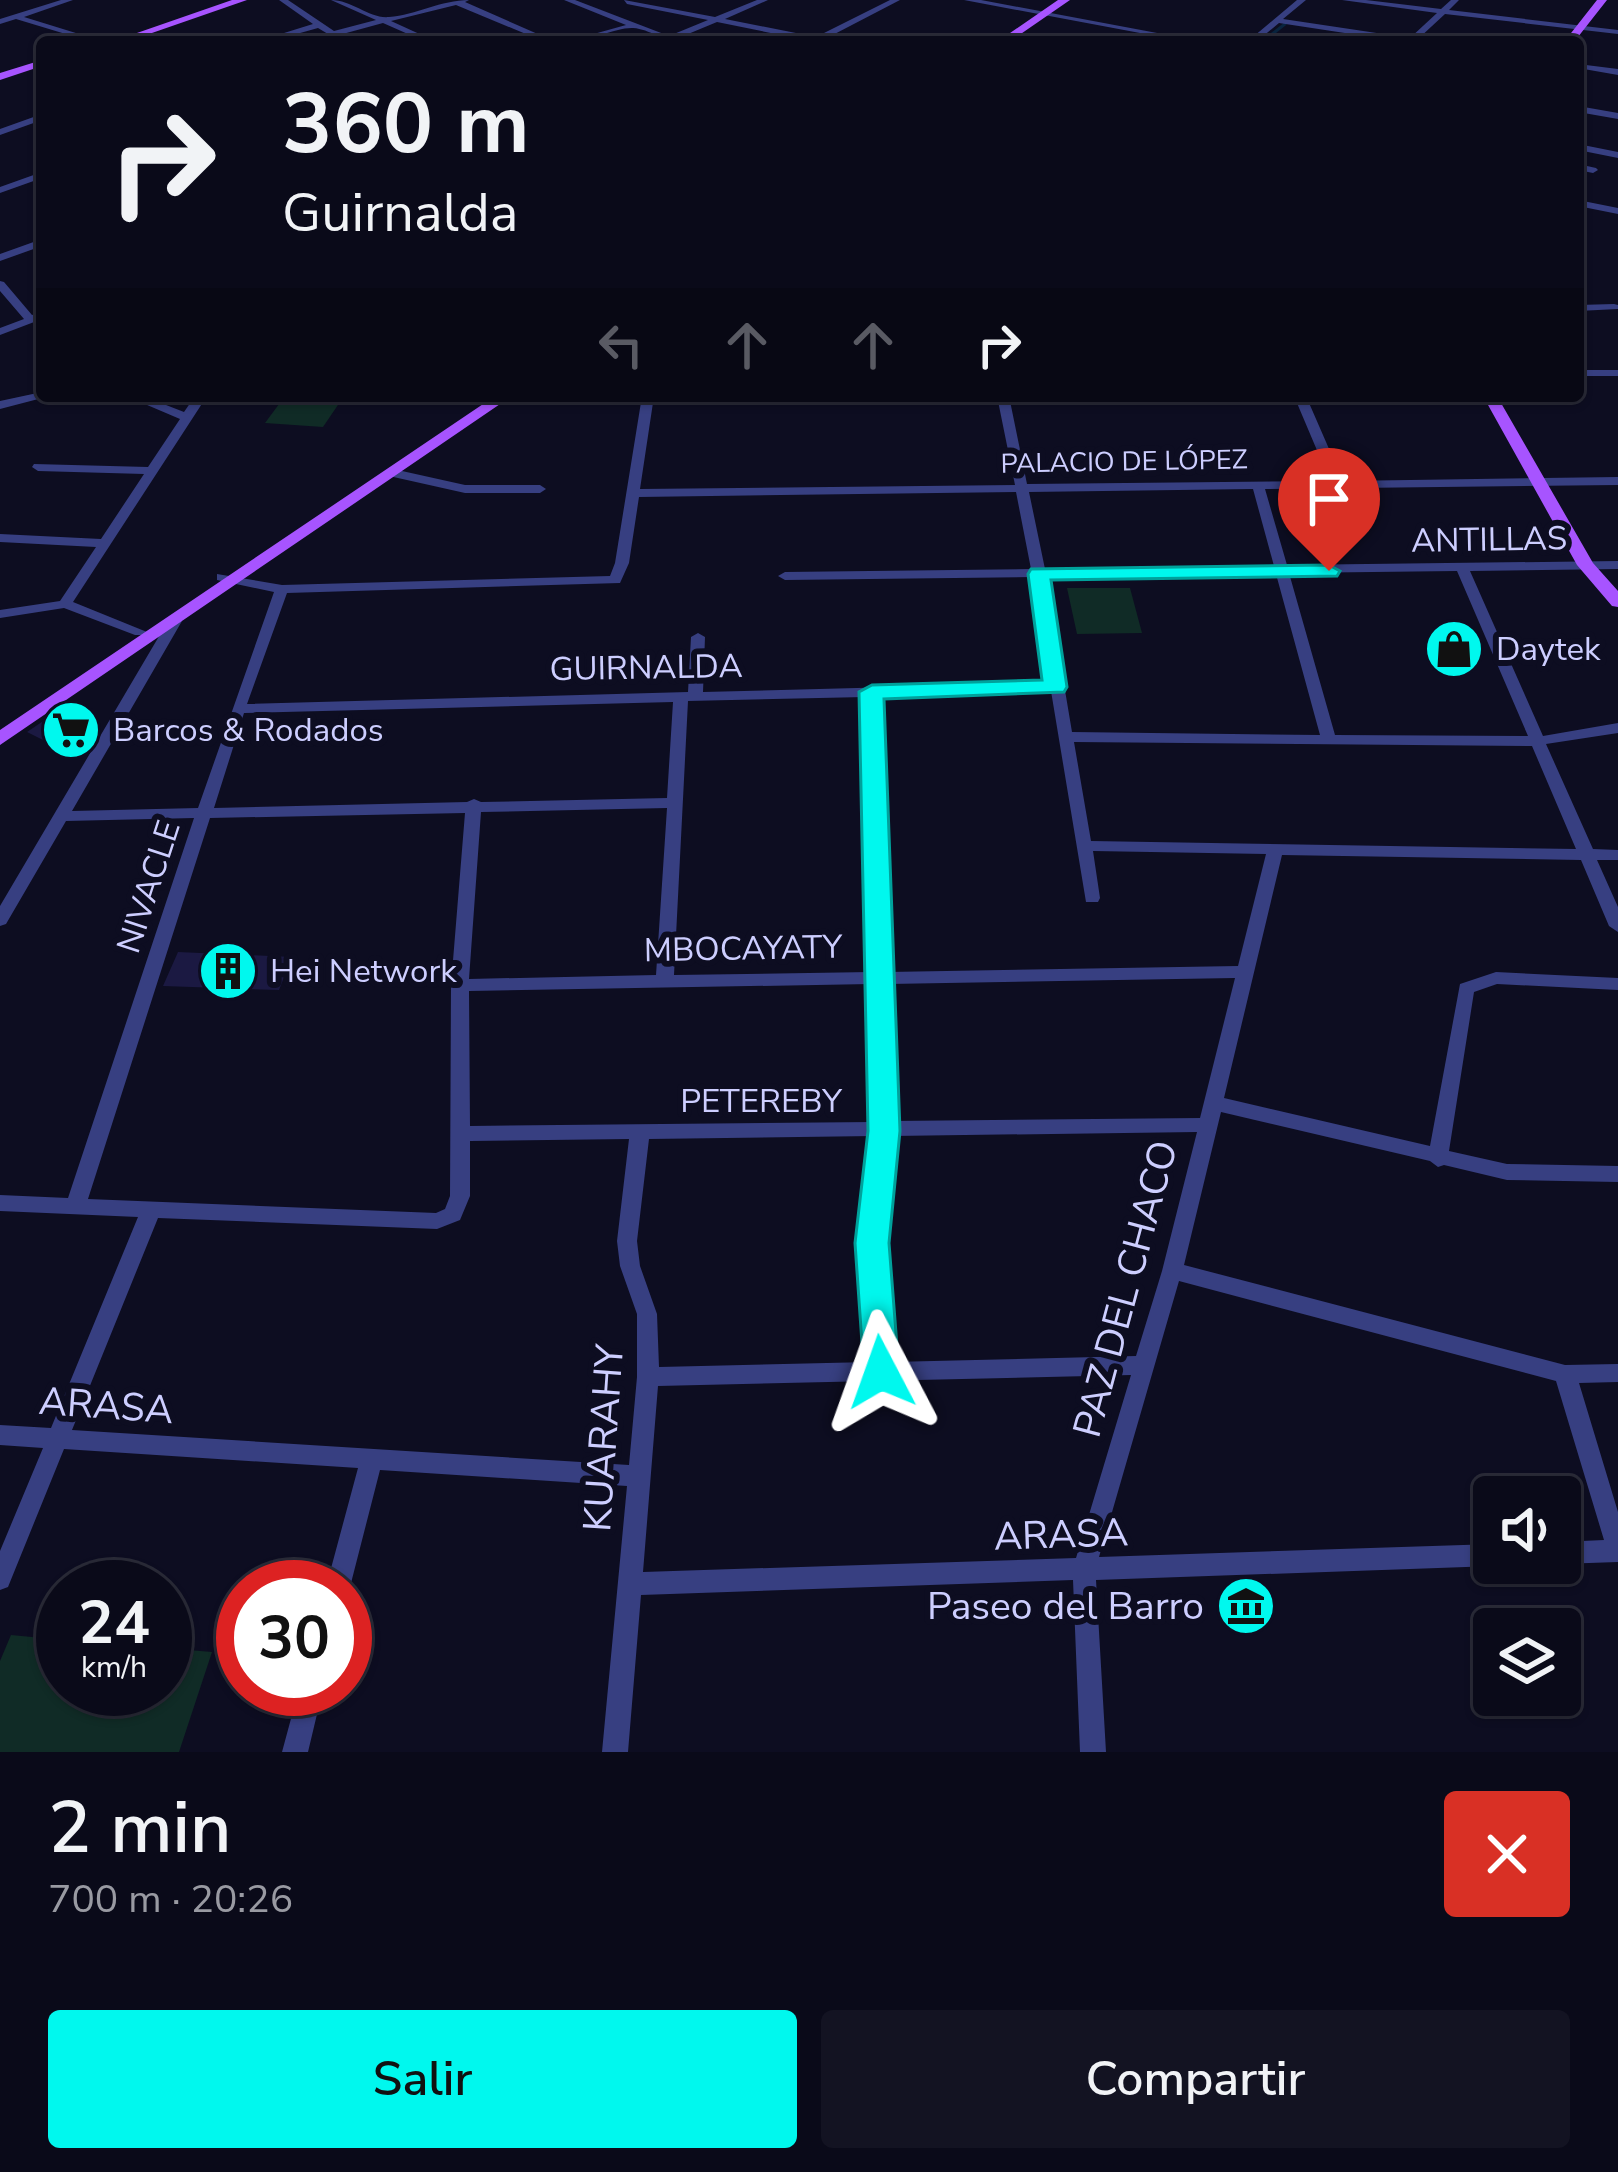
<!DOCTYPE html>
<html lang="es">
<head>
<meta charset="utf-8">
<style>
	body { margin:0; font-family:"Nunito Sans",sans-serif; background:#131322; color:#f1f3f6; height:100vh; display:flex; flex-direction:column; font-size:45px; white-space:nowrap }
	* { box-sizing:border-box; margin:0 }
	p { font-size:39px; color:#999aa2 }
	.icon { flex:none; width:66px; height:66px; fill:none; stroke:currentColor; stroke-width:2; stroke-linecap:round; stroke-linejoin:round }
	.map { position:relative; height:1752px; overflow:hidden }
	.details { display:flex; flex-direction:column; background:#0a0a19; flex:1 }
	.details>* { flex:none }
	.top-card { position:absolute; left:36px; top:36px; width:1548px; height:366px; border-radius:12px; box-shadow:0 3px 9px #0004,0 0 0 3px #2a2b38; background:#0a0a19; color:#f1f3f6; overflow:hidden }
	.fabs { position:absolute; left:1473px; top:1476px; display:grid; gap:24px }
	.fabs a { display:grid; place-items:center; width:108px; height:108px; border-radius:12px; background:#0a0a19; box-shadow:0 3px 9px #0004,0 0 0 3px #2a2b38; font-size:60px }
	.speed { position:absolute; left:36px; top:1560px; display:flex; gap:24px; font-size:60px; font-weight:700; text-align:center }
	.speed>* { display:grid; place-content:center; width:156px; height:156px; border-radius:50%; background:#0a0a19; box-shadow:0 3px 9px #0004,0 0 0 3px #2a2b38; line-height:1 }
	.speed small { font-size:30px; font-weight:400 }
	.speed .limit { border:18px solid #d22; background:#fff; color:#111 }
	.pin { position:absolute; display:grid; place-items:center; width:102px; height:102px; color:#fff; margin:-123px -51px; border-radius:50% 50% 50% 0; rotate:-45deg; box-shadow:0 0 12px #0007 }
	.pin .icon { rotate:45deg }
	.me { position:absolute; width:132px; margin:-66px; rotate:356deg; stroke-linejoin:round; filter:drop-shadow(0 0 9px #0008) }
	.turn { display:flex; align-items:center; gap:42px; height:252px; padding:0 48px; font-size:54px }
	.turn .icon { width:156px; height:156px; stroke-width:2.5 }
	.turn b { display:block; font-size:84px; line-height:102px }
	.lanes { display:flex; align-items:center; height:114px; padding:0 48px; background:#0003; justify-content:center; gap:60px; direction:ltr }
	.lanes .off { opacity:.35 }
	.round { display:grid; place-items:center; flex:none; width:126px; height:126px; border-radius:12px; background:#131322 }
	.head { display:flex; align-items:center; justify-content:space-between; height:204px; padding:0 48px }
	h1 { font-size:72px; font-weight:600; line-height:90px }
	.primary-button { display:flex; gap:24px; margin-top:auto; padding:24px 48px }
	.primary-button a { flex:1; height:138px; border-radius:12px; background:#00f8ee; color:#111; font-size:48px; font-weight:600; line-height:138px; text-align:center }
	.primary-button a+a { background:#131322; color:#f1f3f6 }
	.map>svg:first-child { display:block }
</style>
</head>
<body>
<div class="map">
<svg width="1618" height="1752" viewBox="0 0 1618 1752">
	<rect width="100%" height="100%" fill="#0d0d21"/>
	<path fill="#102b26" d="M285 396H344L323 427 265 423Z
		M1067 588H1130L1142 633 1077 634Z
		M11 1635 63 1640V1689H165V1648L212 1652 179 1752H0V1661Z"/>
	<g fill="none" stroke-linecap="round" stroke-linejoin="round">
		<path stroke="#09243f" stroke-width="3" d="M1262 42 1285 24"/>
	</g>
	<path fill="#1b1942" d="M67 705 89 715 72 748H59L27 732Z
		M178 952 292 957 279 990 163 986Z"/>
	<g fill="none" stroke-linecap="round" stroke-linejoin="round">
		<path fill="#373f81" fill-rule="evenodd" d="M61 0H73L24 17 105 42H92L16 19 0 24V19Z
			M279 0H288L334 31 376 20 331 0C352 0 370 19 389 17 416 15 441 0 469 0L465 2 556 42H545L456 5 391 21 437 42H426L383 23 339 35 342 38 338 40 318 28 268 42H255L313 24Z
			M564 0H575L669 36 708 20 627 4 624 0 715 17 757 0H768L725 19 816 37 890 0H900L825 39 833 42H815L717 22 676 39 681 42C663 42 650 29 633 28 617 27 587 42 565 42L626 25Z
			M964 0H981L1205 42H1188Z
			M1297 0H1306L1283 19 1410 38 1437 13 1342 0H1366L1441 9 1451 0H1459L1449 10 1618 30V34L1445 14 1418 39 1424 42H1404L1279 23 1256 42H1247Z
			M1578 64 1618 69V75L1578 68Z
			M1578 106 1618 113V119L1578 112Z
			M42 114V120L0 135V129Z
			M1578 144 1618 152V158L1578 150Z
			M1578 164 1596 168 1598 170 1593 173 1578 170Z
			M42 172V178L0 193V187Z
			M1578 200 1618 208V214L1578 206Z
			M42 239V246L0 261V254Z
			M0 281 4 282 32 315 42 312V319L0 335V328L24 319 0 291Z
			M1614 304 1618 305V309L1578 311V305Z
			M1578 370H1618V376H1578Z
			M42 392V396L46 397 0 409V401Z
			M126 396H143L184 412 195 396H207L73 602 147 632 145 635H135L64 608 0 618V610L60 601 96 547 0 542V534L101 539 144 474 38 471 32 467 34 464 148 467 180 419Z
			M642 396H654L640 489 1015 485 997 396H1009L1027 484 1330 481 1294 396H1306L1343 481 1618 477V485L1265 489 1287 565 1618 561V569L1470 571 1543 736 1618 723V733L1546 744 1593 849 1618 850V860H1597L1618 907V932L1609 926 1581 860 1282 855 1224 1098 1430 1146 1460 984 1496 972 1618 978V990L1497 984 1474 992 1449 1151 1507 1164 1618 1166V1182L1507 1180 1444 1165 1438 1167 1430 1161 1221 1112 1184 1265 1565 1365 1618 1364V1382L1579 1383 1618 1512V1562L1560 1564 1557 1563H1560V1542L1604 1540 1556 1381 1179 1281 1099 1557 1494 1544V1563H1502L1494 1566 1096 1580 1106 1752H1080L1073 1580 641 1595 628 1752H602L627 1486 380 1470 350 1587 345 1596V1587H326L358 1468 64 1449 8 1587 0 1590V1551L43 1448 0 1445V1425L51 1428 138 1217 0 1211V1195L68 1198 194 818 66 821 6 924 0 926V906L168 621 175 617 182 621 72 811 198 808 274 592 217 580V574L282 585 610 576 615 563ZM1253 489 1274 566 1045 569 1029 492ZM1016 492 1031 569 785 572 778 576 785 580 1033 577 1050 683 703 692 705 637 698 633 691 637 688 692 247 704 287 593 620 583 629 563 639 497ZM1457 571 1528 736 1335 735 1289 573ZM1276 574 1320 735 1072 732 1046 577ZM1051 691 1086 902H1098L1100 898 1093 851 1266 854 1238 966 888 972 879 696ZM865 697 871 972 674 975 688 701ZM673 702 667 798 481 802 474 799 467 802 214 808 244 713ZM1074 742 1532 746 1576 849 1091 841ZM667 808 656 975 469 979 481 812ZM465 813 451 985 450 1196 445 1209 436 1213 88 1199 210 818ZM1235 978 1200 1118 893 1121 889 984ZM871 984 874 1122 470 1126 469 991ZM1197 1132 1162 1271 1136 1356 891 1362 882 1243 893 1136ZM874 1136 862 1243 870 1362 659 1367 657 1314 640 1266 637 1241 649 1139ZM629 1139 617 1241 620 1266 637 1314V1377L629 1465 72 1430 158 1218 437 1229 460 1220 470 1196V1141ZM1131 1375 1076 1558 643 1572 658 1386Z
			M393 469 465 485H540L546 489 540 493H465L389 476V470Z
			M299 1689H323L308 1752H282Z"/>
		<path fill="#a754ff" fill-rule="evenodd" d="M232 0H247L126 42H111Z
			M1058 0H1070L1009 42H997Z
			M1597 0H1607L1574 42H1564Z
			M42 60V66L0 80V73Z
			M495 396H512L0 745V730Z
			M1483 396H1497L1593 563 1618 591V607L1612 606 1577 565Z"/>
	</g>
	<path fill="#00f8ee" stroke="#00a19b" stroke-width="3" d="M1329 565 1340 571 1337 576 1051 580 1067 687 1064 692 884 699 900 1131 889 1243 899 1372 894 1383 881 1387 869 1383 864 1372 855 1243 868 1131 859 692 872 685 1042 680 1028 574 1031 569Z"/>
	<defs>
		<symbol id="shop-disc" viewBox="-11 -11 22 22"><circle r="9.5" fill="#00f8ee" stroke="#0d0d21"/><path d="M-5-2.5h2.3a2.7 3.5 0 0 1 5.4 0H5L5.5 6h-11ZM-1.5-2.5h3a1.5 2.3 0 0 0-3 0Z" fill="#111"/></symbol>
		<symbol id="supermarket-disc" viewBox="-11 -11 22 22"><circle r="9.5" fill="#00f8ee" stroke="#0d0d21"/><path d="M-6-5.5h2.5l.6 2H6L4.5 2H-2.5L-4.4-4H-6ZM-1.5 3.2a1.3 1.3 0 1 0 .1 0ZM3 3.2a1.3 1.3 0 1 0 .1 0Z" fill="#111"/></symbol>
		<symbol id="building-disc" viewBox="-11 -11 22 22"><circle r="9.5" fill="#00f8ee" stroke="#0d0d21"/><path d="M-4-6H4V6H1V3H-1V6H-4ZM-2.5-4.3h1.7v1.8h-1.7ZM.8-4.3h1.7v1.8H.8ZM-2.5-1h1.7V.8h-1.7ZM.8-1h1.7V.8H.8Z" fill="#111"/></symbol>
		<symbol id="museum-disc" viewBox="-11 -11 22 22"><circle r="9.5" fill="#00f8ee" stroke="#0d0d21"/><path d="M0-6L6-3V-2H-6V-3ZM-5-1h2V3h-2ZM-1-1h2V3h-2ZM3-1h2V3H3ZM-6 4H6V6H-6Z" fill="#111"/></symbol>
	</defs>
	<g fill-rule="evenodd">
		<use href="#shop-disc" x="1421" y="616" width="66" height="66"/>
		<use href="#supermarket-disc" x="38" y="697" width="66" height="66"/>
		<use href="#building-disc" x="195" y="938" width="66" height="66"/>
		<use href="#museum-disc" x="1213" y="1573" width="66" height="66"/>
	</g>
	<g text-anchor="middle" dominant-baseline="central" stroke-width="12" stroke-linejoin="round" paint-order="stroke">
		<g font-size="27" fill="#cdceff" stroke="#0d0d21">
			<text transform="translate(1124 462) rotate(-1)">PALACIO DE LÓPEZ</text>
		</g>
		<g font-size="33" fill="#cdceff" stroke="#0d0d21">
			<text transform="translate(1489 540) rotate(-1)">ANTILLAS</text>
			<text transform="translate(646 668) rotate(-1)">GUIRNALDA</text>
			<text transform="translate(149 887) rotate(-72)">NIVACLE</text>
			<text transform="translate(743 949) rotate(-1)">MBOCAYATY</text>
			<text x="761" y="1101">PETEREBY</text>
		</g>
		<g font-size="33" fill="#cdceff" stroke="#0d0d21" text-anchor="start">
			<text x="1496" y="649">Daytek</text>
			<text x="113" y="730">Barcos &amp; Rodados</text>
			<text x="270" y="971">Hei Network</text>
		</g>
		<g font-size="39" fill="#cdceff" stroke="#0d0d21">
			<text transform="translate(1126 1289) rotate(-75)">PAZ DEL CHACO</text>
			<text transform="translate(106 1406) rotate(4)">ARASA</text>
			<text transform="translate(604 1438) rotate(-86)">KUARAHY</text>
			<text transform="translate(1061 1535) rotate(-2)">ARASA</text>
		</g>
		<g font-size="39" fill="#cdceff" stroke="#0d0d21" text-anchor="end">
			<text x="1204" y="1606">Paseo del Barro</text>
		</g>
	</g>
</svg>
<div class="fabs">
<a><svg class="icon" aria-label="sound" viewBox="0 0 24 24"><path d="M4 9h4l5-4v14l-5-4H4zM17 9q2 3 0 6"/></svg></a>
<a><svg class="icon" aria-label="layers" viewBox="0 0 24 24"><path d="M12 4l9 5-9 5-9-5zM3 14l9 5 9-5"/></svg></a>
</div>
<div class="speed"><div>24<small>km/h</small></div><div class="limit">30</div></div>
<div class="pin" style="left:1329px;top:571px;background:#d93025"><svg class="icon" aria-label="arrive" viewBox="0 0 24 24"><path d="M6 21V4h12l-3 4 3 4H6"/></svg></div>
<svg class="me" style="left:881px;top:1372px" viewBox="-20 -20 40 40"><path d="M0-17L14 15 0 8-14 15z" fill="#00f8ee" stroke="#fff" stroke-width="4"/></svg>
<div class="top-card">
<div class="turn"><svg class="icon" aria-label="right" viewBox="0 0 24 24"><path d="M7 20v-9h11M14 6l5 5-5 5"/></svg><div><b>360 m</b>Guirnalda</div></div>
<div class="lanes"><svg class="icon off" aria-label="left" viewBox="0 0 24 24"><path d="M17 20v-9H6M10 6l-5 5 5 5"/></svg><svg class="icon off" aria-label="ahead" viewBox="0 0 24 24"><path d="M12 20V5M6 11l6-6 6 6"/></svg><svg class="icon off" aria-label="ahead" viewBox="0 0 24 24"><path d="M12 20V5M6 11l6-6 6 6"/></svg><svg class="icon" aria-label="right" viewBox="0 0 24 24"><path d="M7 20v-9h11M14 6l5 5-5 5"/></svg></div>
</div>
</div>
<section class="details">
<div class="head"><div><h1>2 min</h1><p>700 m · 20:26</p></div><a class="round" style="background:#d93025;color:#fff"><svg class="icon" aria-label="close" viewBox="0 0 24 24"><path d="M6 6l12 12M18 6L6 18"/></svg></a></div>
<div class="primary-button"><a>Salir</a><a>Compartir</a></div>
</section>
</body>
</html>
